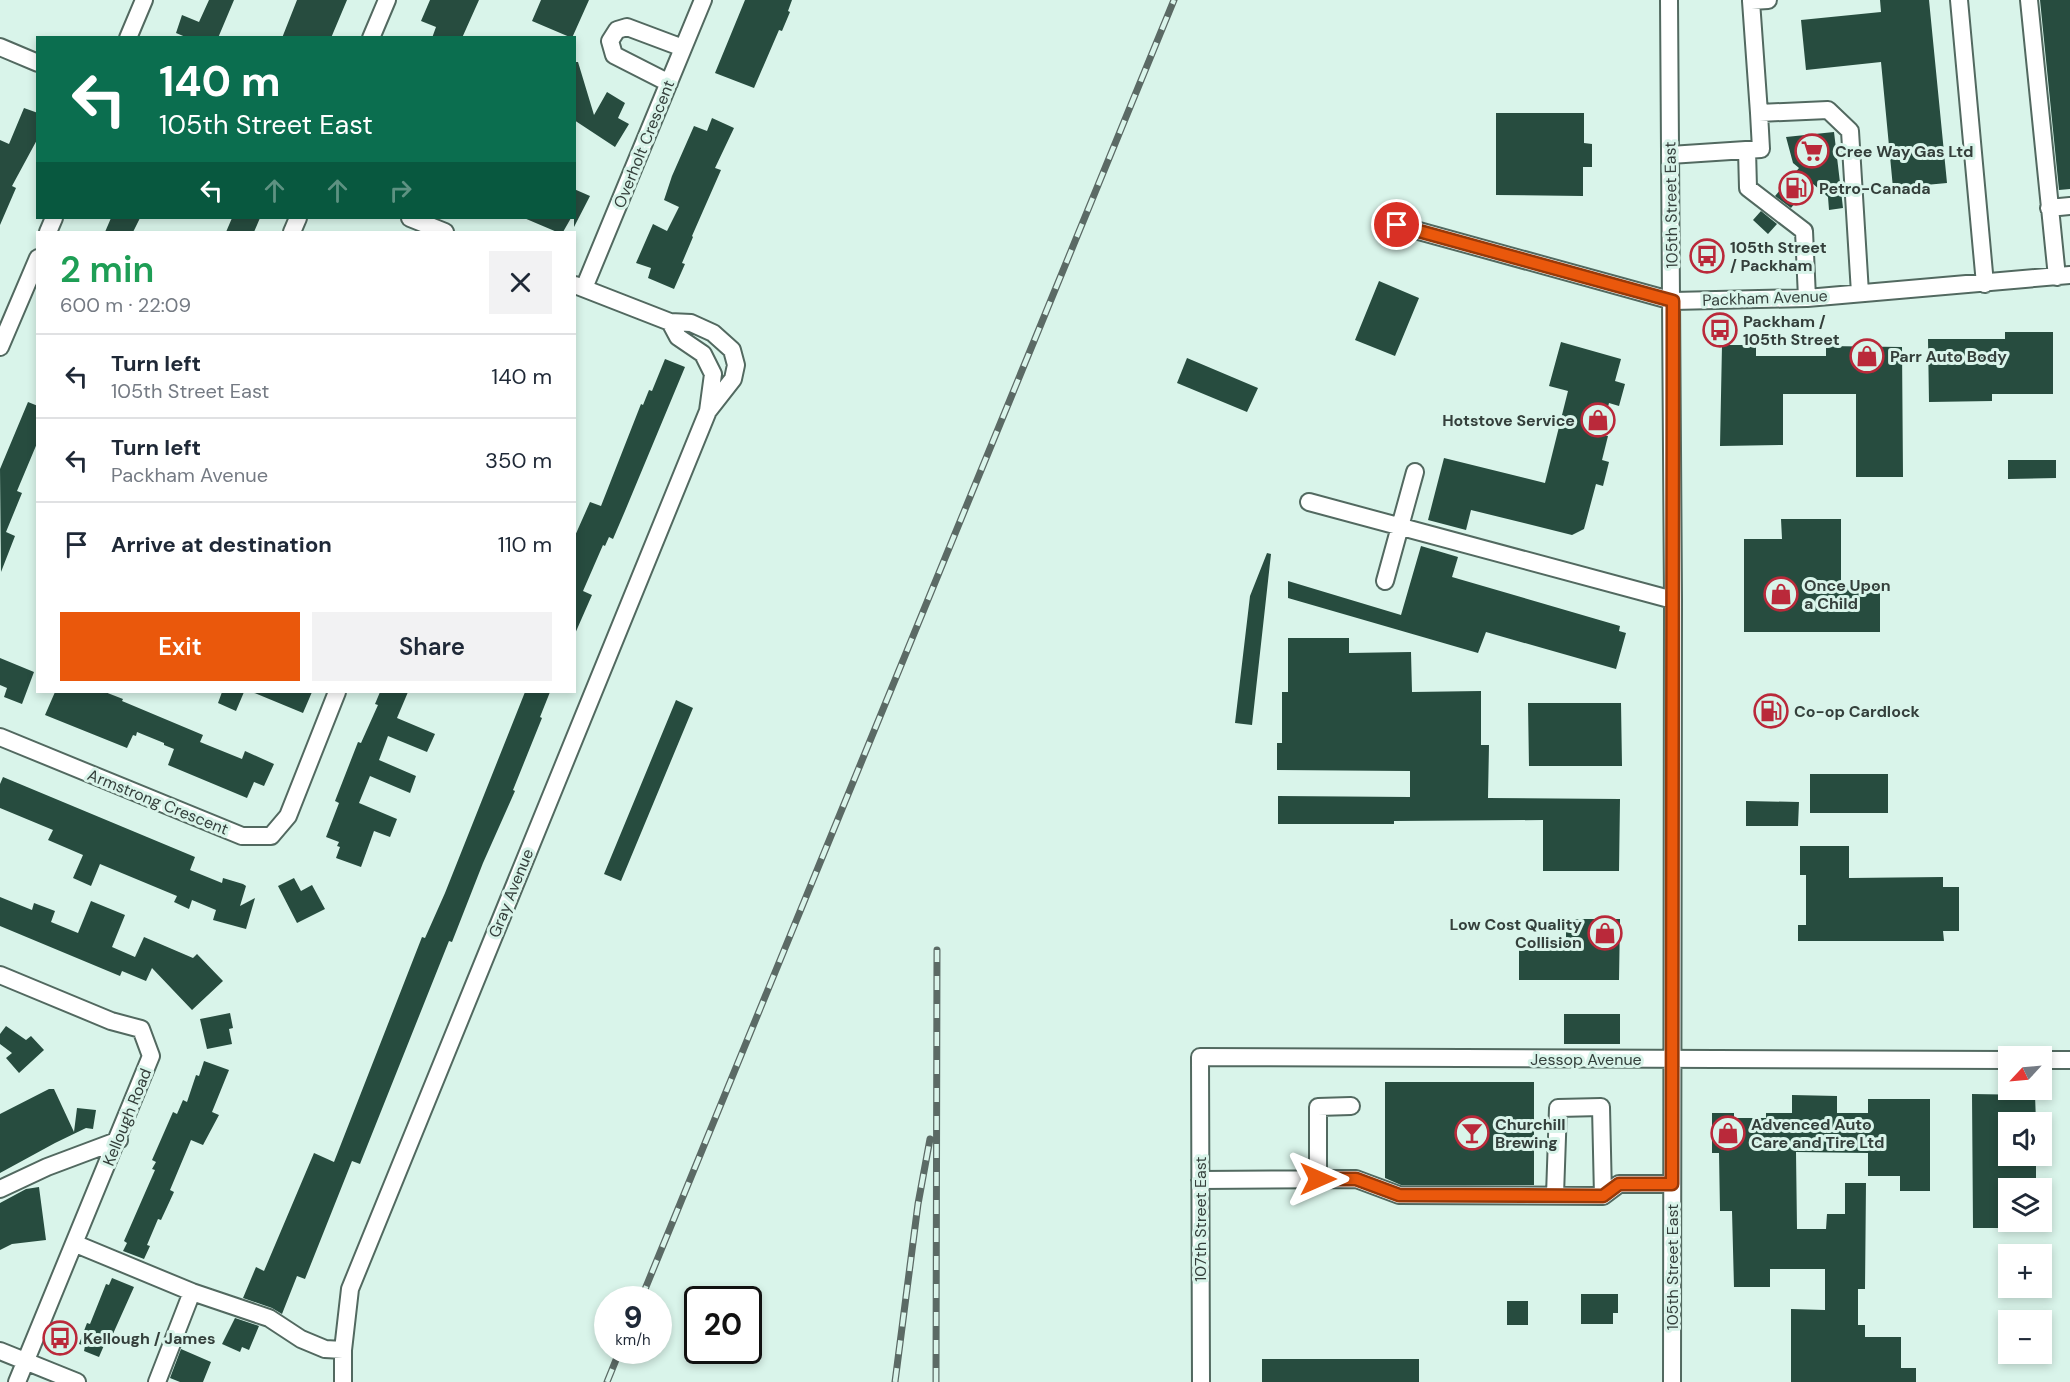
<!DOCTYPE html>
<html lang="en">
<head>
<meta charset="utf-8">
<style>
	body { margin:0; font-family:"DM Sans",sans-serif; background:#f2f2f3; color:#1f2937; height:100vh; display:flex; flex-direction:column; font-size:22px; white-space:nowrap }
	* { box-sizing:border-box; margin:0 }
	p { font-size:20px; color:#747a83 }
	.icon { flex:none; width:33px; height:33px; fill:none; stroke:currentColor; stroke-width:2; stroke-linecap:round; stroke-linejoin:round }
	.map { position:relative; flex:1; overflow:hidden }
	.panel { position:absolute; left:36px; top:231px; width:540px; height:462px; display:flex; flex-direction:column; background:#fff; border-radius:0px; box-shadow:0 3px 9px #0003 }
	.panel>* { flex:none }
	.guide { position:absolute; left:36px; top:36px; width:540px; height:183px; border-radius:0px; box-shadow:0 3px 9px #0003; background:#0b6e4f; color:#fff; overflow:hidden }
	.needle { width:39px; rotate:244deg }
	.buttons { position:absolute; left:1998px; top:1046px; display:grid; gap:12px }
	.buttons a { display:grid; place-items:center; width:54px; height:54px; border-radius:0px; background:#fff; box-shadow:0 3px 9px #0003; font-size:30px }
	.speed { position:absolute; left:594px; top:1286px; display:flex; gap:12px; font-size:30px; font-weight:700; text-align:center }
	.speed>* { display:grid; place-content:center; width:78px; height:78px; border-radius:50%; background:#fff; box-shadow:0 3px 9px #0003; line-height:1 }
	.speed small { font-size:15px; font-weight:400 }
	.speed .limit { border:3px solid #111; border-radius:9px; background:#fff; color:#111 }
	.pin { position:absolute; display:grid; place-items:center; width:51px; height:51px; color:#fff; margin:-26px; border:3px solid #fff; border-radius:50%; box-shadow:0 2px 6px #0007 }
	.me { position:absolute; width:66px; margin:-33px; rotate:90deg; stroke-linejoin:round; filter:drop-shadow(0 0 4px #0008) }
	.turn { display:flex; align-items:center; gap:21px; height:126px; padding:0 24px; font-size:27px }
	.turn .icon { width:78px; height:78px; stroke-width:2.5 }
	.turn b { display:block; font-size:42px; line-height:51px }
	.lanes { display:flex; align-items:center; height:57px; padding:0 24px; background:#0003; justify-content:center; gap:30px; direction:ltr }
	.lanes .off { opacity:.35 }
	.round { display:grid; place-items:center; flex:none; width:63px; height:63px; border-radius:0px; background:#f2f2f3 }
	.overview { display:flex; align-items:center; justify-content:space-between; height:102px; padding:0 24px }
	h1 { font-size:36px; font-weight:600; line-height:45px; color:#1e9e55 }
	.primary-button { display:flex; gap:12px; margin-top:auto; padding:12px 24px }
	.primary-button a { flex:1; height:69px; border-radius:0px; background:#ea580c; color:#fff; font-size:24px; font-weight:600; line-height:69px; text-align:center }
	.primary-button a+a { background:#f2f2f3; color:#1f2937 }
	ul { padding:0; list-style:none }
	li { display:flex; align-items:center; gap:18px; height:84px; padding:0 24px; border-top:2px solid #e0e1e3 }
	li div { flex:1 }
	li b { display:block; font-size:22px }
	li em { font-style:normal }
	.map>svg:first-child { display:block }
</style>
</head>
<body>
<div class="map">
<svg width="2070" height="1382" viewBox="0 0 2070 1382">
	<rect width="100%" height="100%" fill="#d9f4ea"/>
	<path fill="#274c3f" d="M209 0H234L218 38H188L176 33 182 15 199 22Z
		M297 0H347L331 38H282Z
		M430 0H479L462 38H432L436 27 421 21Z
		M541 0H589L572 38 532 21Z
		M745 0H792L788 11 790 12 782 31 779 30 754 88 715 73Z
		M1880 0H1929L1947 183 1893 188 1881 62 1806 70 1801 20 1881 12Z
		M2040 0H2070V189L2059 190Z
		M574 62H578L594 115 607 92 625 103 618 118 629 124 615 147 574 120Z
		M24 108 38 113V138L12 186 16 188 0 225V140L9 144Z
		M1496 113H1584V143L1592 144V167H1583V196L1496 195Z
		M712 118 734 128 715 168 721 170 692 236 693 237 682 263 685 264 674 289 648 278 651 268 636 263 653 224 667 231 679 207 664 200 672 176 694 126 707 131Z
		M1834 132 1843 208 1829 210 1828 197 1812 183 1791 208 1775 196 1799 168 1793 163 1786 137Z
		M574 189 590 196 574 227Z
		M1761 211 1777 224 1768 234 1753 220Z
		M111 218H140L133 232H105Z
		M232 218H260L254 232H226Z
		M524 218H571L563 232H557Z
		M1379 281 1419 298 1395 356 1355 340Z
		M2005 332H2053V394H1992V401L1929 402 1928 339H2005Z
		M1561 342 1621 359 1615 381 1625 384 1619 406 1609 403 1601 435 1608 436 1602 460 1609 462 1603 486 1596 484 1584 529 1572 535 1471 510 1466 530 1428 520 1444 458 1545 483 1568 391 1549 386Z
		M1722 345H1756V356H1826V346L1902 347 1903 477H1856V394H1783V445L1720 446Z
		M1187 358 1258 388 1247 412 1177 383Z
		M665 359 685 367 625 511 613 539 609 537 605 546 603 545 583 591 592 595 574 636V538L590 502 601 506 641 404 643 405 649 390 652 391Z
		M28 402 38 406V441L17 491 22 493 6 532 15 536 1 572 0 469Z
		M2008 460H2056V478L2008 479Z
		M1781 519H1841V585H1880V632H1744V539H1782Z
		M1421 546 1458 557 1452 577 1620 626 1619 631 1626 633 1616 669 1486 632 1478 653 1288 598V581L1401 615Z
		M1267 553 1271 554 1252 725 1235 723 1250 596Z
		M1288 638H1349V653L1411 652 1412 692 1481 691V745H1489L1488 798 1620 799 1619 871H1543V820L1394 821V824H1278V796L1410 797V771L1277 770V743H1282V692H1288Z
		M0 658 34 672 22 704 4 697 7 688 0 685Z
		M55 692H105L123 699 122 701 203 735 200 742 242 759 245 751 274 764 264 786 254 782 247 798 168 765 174 749 164 745V743L137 732 136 736 133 735 127 748 45 715Z
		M222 692H244L236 711 218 703Z
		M252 692H312L303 713Z
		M380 692H408L397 718 435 734 427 752 388 736 379 760 416 776 410 793 370 776 359 803 397 819 390 837 374 831 361 867 336 858 340 847 337 846 339 842 326 837 339 803 335 801 358 742 361 743 378 705 375 704Z
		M525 692H550L540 717 542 718 513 790 515 791 483 863 452 942 449 941 360 1164 352 1161 305 1279 297 1276 282 1314 272 1308 243 1298 256 1267 264 1271 314 1153 334 1162 422 937 425 938 445 893Z
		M676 700 693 708 621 881 604 874Z
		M1528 703H1621L1622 766H1529Z
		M1810 774H1888V813H1810Z
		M3 777 195 857 190 870 222 883 223 878 243 884 246 886 240 906 255 898 246 929 213 920 216 910 192 900 189 909 174 902 177 896 100 864 91 886 73 878 83 855 48 840 53 830 0 808V784Z
		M1746 801 1799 802 1798 826H1746Z
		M1800 846H1849V878L1943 877V887H1959V931H1943L1944 941H1798V925H1806V875H1800Z
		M294 878 301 891 312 885 325 909 297 923 278 886Z
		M0 897 32 910 34 903 55 911 51 922 78 933 91 901 125 915 112 947 135 957 144 937 193 958 197 954 223 981 192 1010 152 968 146 981 122 971 120 976 0 926Z
		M1566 919H1620L1619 980H1519V950H1566Z
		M230 1013 233 1028 229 1029 232 1044 207 1049 200 1019Z
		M1564 1014H1620V1044H1564Z
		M6 1026 26 1040 31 1036 44 1050 19 1073 6 1058 12 1053 0 1044V1034Z
		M204 1061 229 1070 212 1112 219 1115 203 1145 191 1140 170 1190 174 1192 161 1220 158 1219 147 1245 150 1246 144 1259 123 1251 127 1243 124 1241 155 1170 152 1169 156 1162 152 1160 173 1112 177 1114 183 1100 187 1102 196 1075 199 1076Z
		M1385 1082H1534V1185H1401L1385 1178Z
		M49 1089H54L74 1132 77 1108 96 1110 93 1129 86 1128 55 1143 0 1173V1114Z
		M1972 1094 2035 1095 2036 1122H2008V1155H2036V1188H2008V1228H1973Z
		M1792 1095 1837 1096V1113H1868V1099H1930V1191H1900V1176H1868V1153L1796 1152 1797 1229H1826L1827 1214H1845V1183H1866L1865 1289H1858V1325H1865V1337H1901V1368H1916V1382H1791V1309L1825 1310V1269H1770V1287H1734L1732 1211H1720L1719 1153H1712V1113H1734V1118H1766V1113H1792Z
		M39 1187 46 1240 12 1244 0 1250V1203L26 1189Z
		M112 1278 134 1287 108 1345 105 1343 99 1357 84 1351 85 1346 79 1344 87 1323 90 1324 106 1284 109 1285Z
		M1581 1294H1618V1313H1613V1324H1581Z
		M1507 1301H1528V1325H1507Z
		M235 1318 259 1326 249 1350 242 1347 240 1352 222 1344Z
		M181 1349 211 1362 203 1382H180L170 1378Z
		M1262 1359H1419V1382H1262Z"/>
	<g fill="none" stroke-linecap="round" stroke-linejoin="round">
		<defs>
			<path id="minor" d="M1669 0 1673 600 1672 1382
				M1768 0 1751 1 1759 113 1828 110 1850 131 1860 293
				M1959 0 1985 284
				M2029 0 2057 277
				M128 38 144 0
				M371 38 387 0
				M0 47 38 63
				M669 83 614 55 610 41 617 30 627 27 683 48
				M1747 150 1748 188 1804 231 1807 298
				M1670 155 1761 149 1759 113
				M2049 208 2070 206
				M410 218 445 232
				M1397 225 1673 301 1807 298 2070 275
				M48 232 54 218
				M292 232 298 218
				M575 285 670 322 691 323 713 333 732 350 736 365 733 379 708 411
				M584 288 703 0
				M0 347 38 258
				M1309 502 1673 600
				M1385 581 1415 472
				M0 737 242 836H271L288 816 337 692
				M0 975 111 1021 141 1029 151 1056 17 1382
				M2042 1060H2070
				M1318 1179V1107L1351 1106
				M1200 1180 1356 1179 1399 1195 1603 1196 1619 1184H1672
				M0 1189 47 1167 119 1140
				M1555 1195 1558 1108 1601 1107 1603 1196
				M76 1244 192 1292 269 1318 301 1339 325 1349 343 1350
				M0 1351 77 1382
				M157 1382 192 1292
				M343 1382V1350L350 1289 708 411 713 374 703 354 678 337 670 322
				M1201 1382 1200 1057 2008 1060"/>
		</defs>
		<use href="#minor" stroke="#526960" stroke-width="20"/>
		<use href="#minor" stroke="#fff" stroke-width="16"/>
		<defs>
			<path id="rail" d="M641 1299 1174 0
				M607 1382 620 1350
				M895 1382 918 1204 930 1139
				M936 1382 937 950"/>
		</defs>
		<use href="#rail" stroke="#5b6a65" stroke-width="7"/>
		<use href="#rail" stroke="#d9f4ea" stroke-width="4.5" stroke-dasharray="14" stroke-linecap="butt"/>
	</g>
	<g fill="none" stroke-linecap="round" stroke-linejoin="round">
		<defs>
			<path id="route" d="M1318 1179H1356L1399 1195 1603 1196 1619 1184H1672L1673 301 1397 225"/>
		</defs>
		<use href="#route" stroke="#983908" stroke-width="15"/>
		<use href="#route" stroke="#ea580c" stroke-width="10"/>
	</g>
	<defs>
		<symbol id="supermarket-ring" viewBox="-11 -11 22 22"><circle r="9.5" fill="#d9f4ea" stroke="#ba293a" stroke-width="1.5"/><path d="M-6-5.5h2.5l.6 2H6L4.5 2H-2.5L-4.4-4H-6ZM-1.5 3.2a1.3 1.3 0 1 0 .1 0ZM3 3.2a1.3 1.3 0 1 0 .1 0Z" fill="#ba293a"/></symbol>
		<symbol id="fuel-ring" viewBox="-11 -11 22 22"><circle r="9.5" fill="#d9f4ea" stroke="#ba293a" stroke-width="1.5"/><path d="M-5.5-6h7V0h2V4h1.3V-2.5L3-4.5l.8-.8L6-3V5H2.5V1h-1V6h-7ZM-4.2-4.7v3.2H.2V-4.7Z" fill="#ba293a"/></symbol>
		<symbol id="bus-ring" viewBox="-11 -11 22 22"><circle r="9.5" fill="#d9f4ea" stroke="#ba293a" stroke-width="1.5"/><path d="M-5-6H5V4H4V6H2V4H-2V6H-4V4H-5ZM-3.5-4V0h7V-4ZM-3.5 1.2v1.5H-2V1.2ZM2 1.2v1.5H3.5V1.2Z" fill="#ba293a"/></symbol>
		<symbol id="shop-ring" viewBox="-11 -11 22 22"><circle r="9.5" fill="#d9f4ea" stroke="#ba293a" stroke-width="1.5"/><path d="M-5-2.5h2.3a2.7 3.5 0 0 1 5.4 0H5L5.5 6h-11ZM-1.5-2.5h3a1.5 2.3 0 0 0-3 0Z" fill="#ba293a"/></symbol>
		<symbol id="bar-ring" viewBox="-11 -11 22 22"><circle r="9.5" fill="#d9f4ea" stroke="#ba293a" stroke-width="1.5"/><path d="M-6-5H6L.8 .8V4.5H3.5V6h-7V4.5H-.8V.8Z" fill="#ba293a"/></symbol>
	</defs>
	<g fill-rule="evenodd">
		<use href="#supermarket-ring" x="1793" y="132" width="38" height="38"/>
		<use href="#fuel-ring" x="1777" y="169" width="38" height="38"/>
		<use href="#bus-ring" x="1688" y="237" width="38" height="38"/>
		<use href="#bus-ring" x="1701" y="311" width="38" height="38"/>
		<use href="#shop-ring" x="1848" y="337" width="38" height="38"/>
		<use href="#shop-ring" x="1579" y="401" width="38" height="38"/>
		<use href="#shop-ring" x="1762" y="575" width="38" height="38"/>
		<use href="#fuel-ring" x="1752" y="692" width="38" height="38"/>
		<use href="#shop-ring" x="1586" y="914" width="38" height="38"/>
		<use href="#bar-ring" x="1453" y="1114" width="38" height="38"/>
		<use href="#shop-ring" x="1709" y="1114" width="38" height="38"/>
		<use href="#bus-ring" x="41" y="1319" width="38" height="38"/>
	</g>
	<g text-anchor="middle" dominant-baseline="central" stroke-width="6" stroke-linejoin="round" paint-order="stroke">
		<g font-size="16" fill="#343f3b" stroke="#d9f4ea">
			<text transform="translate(644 144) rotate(-68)">Overholt Crescent</text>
			<text transform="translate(1671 205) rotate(-91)">105th Street East</text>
			<text transform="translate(1765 298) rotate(-2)">Packham Avenue</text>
			<text transform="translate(158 802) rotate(22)">Armstrong Crescent</text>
			<text transform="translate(511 893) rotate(-68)">Gray Avenue</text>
			<text x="1586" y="1059">Jessop Avenue</text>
			<text transform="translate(127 1117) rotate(-68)">Kellough Road</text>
			<text transform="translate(1200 1219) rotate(-90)">107th Street East</text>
			<text transform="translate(1672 1267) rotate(-90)">105th Street East</text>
		</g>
		<g font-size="16" font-weight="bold" fill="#343f3b" stroke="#d9f4ea" text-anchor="start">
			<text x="1835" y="151">Cree Way Gas Ltd</text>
			<text x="1819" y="188">Petro-Canada</text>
			<text x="1730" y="247">105th Street<tspan x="1730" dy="18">/ Packham</tspan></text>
			<text x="1743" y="321">Packham /<tspan x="1743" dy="18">105th Street</tspan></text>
			<text x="1890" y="356">Parr Auto Body</text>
			<text x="1575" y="420" text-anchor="end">Hotstove Service</text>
			<text x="1804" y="585">Once Upon<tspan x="1804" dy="18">a Child</tspan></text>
			<text x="1794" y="711">Co-op Cardlock</text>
			<text x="1582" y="924" text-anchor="end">Low Cost Quality<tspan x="1582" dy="18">Collision</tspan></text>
			<text x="1495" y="1124">Churchill<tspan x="1495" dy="18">Brewing</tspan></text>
			<text x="1751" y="1124">Advenced Auto<tspan x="1751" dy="18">Care and Tire Ltd</tspan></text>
			<text x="83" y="1338">Kellough / James</text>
		</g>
	</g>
</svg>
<div class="buttons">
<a><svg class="needle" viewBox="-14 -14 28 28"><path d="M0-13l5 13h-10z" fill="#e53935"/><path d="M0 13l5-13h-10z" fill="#747a83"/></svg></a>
<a><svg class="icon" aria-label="sound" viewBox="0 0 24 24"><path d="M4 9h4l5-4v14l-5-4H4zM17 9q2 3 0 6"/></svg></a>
<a><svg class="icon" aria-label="layers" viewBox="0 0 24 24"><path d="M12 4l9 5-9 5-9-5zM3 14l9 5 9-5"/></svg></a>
<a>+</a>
<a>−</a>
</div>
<div class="speed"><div>9<small>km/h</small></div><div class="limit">20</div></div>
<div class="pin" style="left:1397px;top:225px;background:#d93025"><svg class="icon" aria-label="arrive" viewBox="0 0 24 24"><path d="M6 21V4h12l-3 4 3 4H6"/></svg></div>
<svg class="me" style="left:1318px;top:1179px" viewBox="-20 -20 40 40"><path d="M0-17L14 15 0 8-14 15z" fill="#ea580c" stroke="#fff" stroke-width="4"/></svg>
<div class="guide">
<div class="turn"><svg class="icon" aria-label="left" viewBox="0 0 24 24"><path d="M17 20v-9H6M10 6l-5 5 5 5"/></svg><div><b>140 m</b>105th Street East</div></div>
<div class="lanes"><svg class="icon" aria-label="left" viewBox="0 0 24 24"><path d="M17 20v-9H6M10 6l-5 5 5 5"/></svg><svg class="icon off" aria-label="ahead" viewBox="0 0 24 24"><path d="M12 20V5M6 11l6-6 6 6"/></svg><svg class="icon off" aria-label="ahead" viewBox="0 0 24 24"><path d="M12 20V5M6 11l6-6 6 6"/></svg><svg class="icon off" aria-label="right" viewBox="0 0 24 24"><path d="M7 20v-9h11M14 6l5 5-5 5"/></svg></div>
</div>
<section class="panel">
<div class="overview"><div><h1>2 min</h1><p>600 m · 22:09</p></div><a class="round"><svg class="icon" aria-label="close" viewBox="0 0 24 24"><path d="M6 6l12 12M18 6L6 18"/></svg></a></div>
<ul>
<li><svg class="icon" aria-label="left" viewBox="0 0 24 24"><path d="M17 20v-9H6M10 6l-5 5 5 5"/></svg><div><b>Turn left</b><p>105th Street East</p></div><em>140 m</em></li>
<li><svg class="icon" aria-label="left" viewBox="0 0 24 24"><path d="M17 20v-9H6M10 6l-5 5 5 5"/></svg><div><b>Turn left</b><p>Packham Avenue</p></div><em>350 m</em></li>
<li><svg class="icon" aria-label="arrive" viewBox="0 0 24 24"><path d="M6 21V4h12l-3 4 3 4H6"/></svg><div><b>Arrive at destination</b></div><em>110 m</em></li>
</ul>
<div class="primary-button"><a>Exit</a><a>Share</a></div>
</section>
</div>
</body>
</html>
